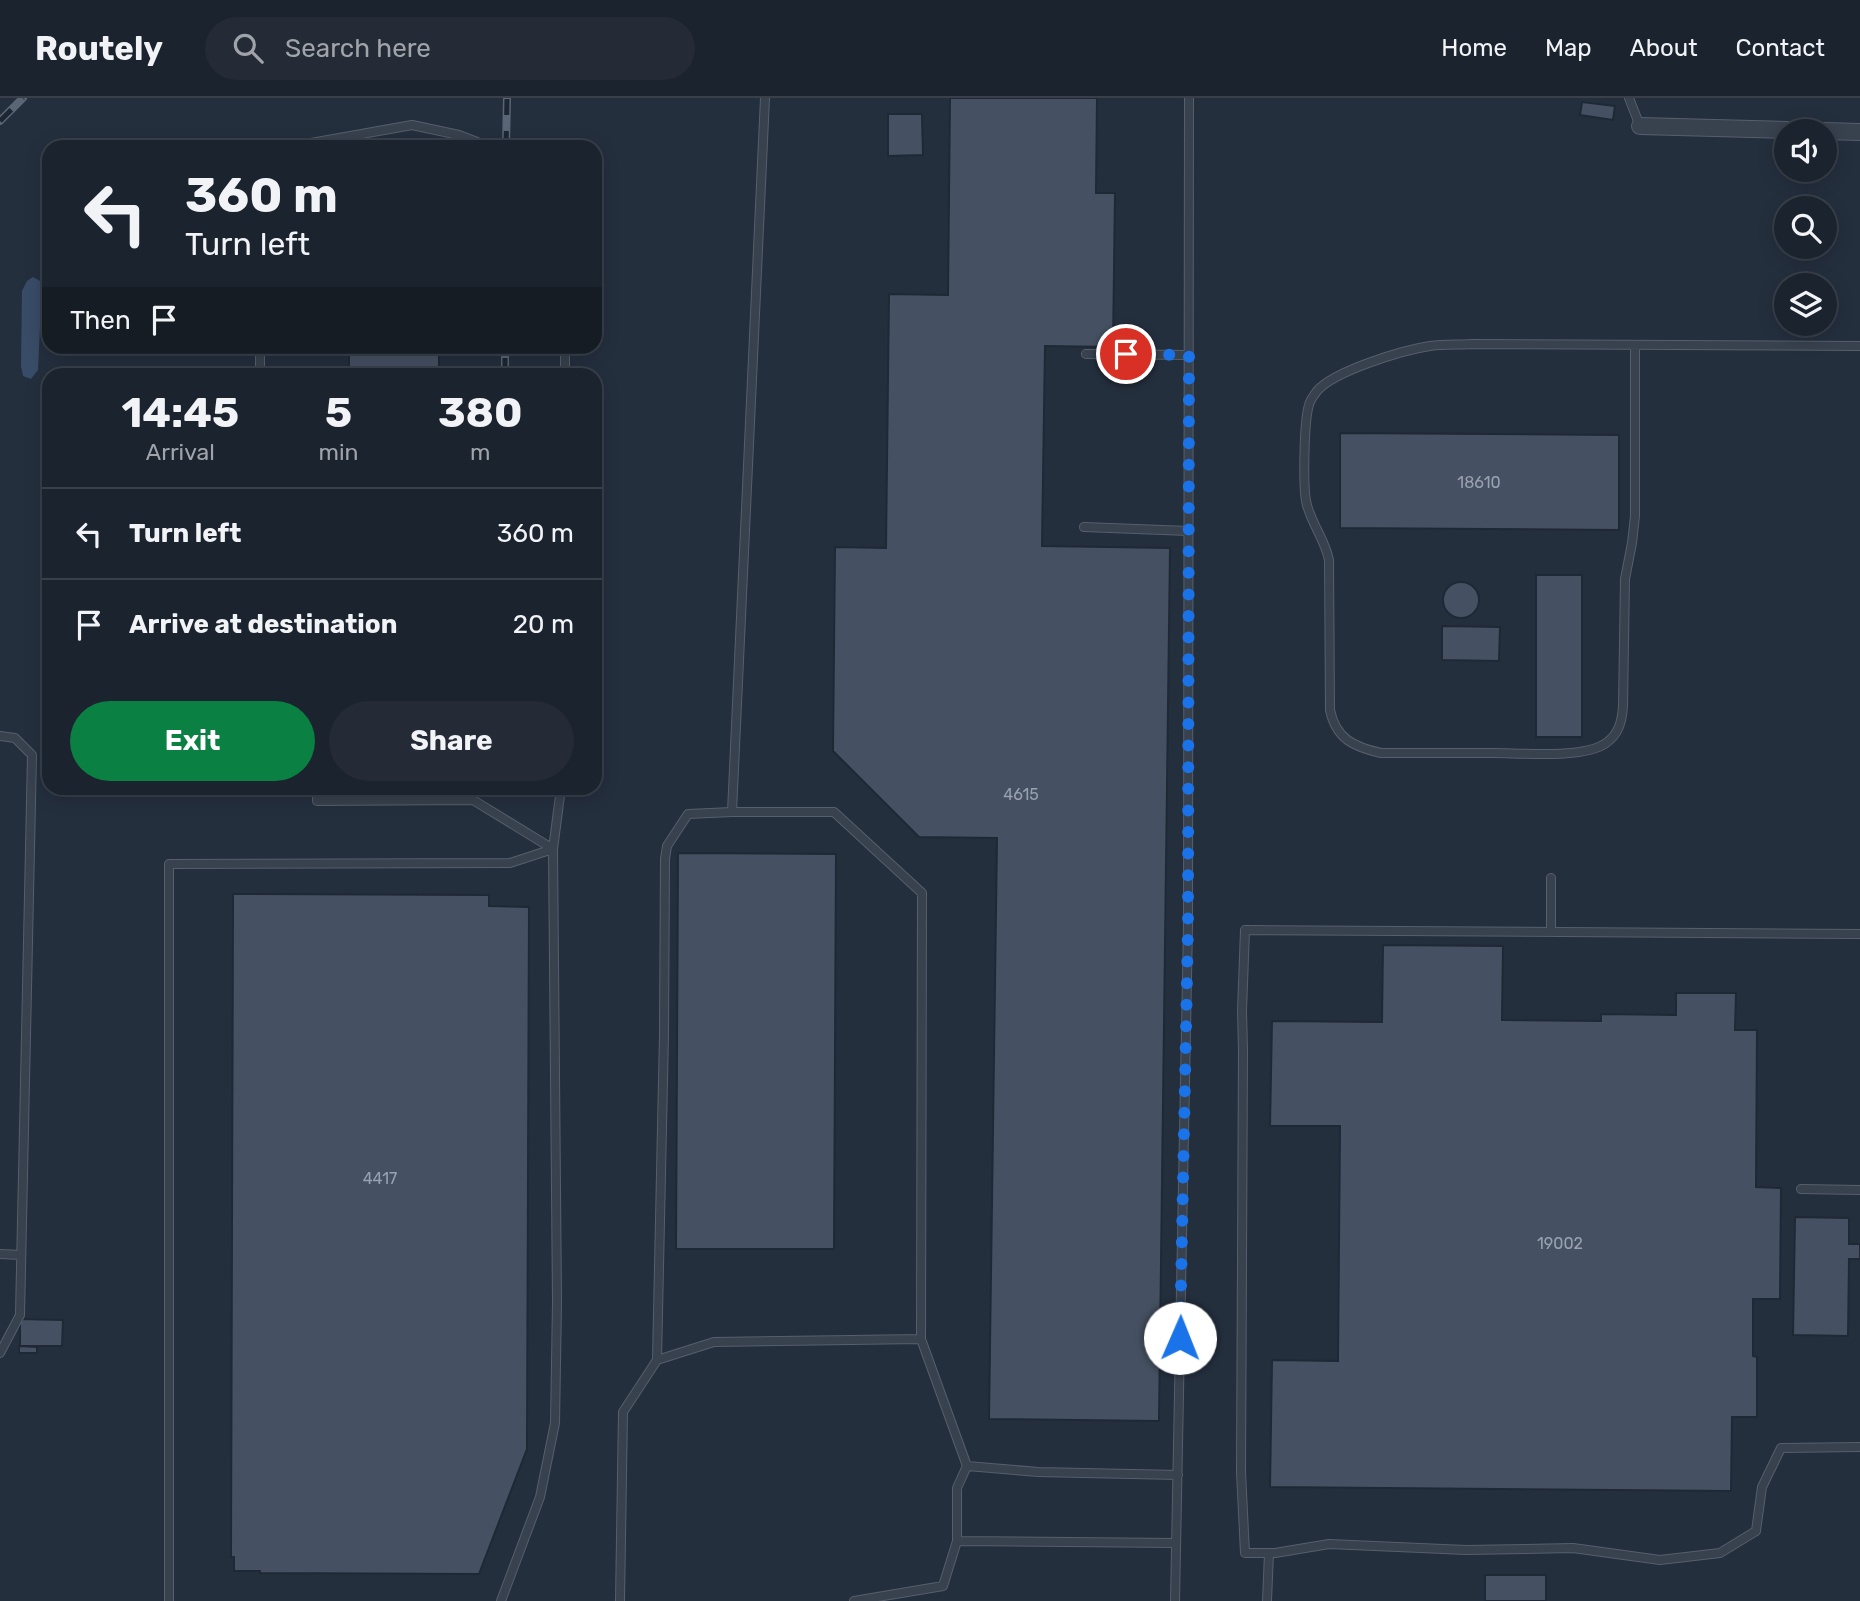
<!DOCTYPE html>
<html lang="en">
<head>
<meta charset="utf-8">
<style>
	body { margin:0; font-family:Rubik,sans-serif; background:#242b36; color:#f1f3f6; height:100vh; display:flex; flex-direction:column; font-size:26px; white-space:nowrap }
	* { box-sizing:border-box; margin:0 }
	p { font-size:23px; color:#a0a4aa }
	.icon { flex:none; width:38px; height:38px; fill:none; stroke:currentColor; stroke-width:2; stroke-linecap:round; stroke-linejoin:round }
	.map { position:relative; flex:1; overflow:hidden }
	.side { position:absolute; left:42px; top:270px; width:560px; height:427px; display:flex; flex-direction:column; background:#1b232e; border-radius:21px; box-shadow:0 4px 18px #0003,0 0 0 2px #39404a }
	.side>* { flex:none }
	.hud { position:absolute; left:42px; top:42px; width:560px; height:214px; border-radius:21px; box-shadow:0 4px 18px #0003,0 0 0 2px #39404a; background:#1b232e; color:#f1f3f6; overflow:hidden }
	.controls { position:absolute; left:1774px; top:21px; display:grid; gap:14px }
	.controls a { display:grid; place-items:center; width:63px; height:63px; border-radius:50%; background:#1b232e; box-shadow:0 4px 18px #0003,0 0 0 2px #39404a; font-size:35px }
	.pin { position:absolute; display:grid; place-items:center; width:60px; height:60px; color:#fff; margin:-30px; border:4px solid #fff; border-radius:50%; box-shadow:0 2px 7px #0007 }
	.me { position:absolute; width:77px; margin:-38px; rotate:1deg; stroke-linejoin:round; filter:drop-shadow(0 0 5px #0008) }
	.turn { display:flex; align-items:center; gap:24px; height:147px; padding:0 28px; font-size:32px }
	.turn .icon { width:91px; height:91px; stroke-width:2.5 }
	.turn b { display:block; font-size:49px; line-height:60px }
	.then { display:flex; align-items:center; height:66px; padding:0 28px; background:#0003; gap:14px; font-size:26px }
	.eta { display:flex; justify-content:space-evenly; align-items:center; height:119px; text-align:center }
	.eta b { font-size:42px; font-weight:700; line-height:49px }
	.action { display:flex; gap:14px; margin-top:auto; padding:14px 28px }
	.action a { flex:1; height:80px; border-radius:42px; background:#0b8043; color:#fff; font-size:28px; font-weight:700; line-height:80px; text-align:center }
	.action a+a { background:#242b36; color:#f1f3f6 }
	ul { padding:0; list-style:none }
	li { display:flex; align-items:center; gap:21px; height:91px; padding:0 28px; border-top:2px solid #39404a }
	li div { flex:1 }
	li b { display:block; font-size:26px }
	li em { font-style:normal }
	header { display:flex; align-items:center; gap:42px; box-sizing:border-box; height:98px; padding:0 35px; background:#1b232e; border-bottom:2px solid #39404a }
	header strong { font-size:33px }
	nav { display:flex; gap:38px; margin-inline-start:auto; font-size:24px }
	.search { width:490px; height:63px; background:#242b36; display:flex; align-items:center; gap:18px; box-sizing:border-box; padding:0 24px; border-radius:38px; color:#a0a4aa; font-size:26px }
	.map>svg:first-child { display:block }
</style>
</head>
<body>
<header>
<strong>Routely</strong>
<div class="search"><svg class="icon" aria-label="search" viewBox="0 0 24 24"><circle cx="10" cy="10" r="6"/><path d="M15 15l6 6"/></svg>Search here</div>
<nav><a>Home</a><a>Map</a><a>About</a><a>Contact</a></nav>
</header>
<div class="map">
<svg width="1860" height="1503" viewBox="0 0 1860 1503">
	<rect width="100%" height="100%" fill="#242f3e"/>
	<path fill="#394c67" d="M33 179 42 184 38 272 31 281 23 278 21 268 22 193 27 183Z"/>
	<path fill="#455162" stroke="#1f2835" stroke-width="2" d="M950 0H1097L1096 95H1115L1113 249 1045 248 1042 448 1170 450 1159 1323 989 1321 997 740 919 739 833 653 835 449 886 450 889 196 948 197Z
		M1582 4 1615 8 1613 22 1580 17Z
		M888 16H922L923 57 888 58Z
		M349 248H439V276H349Z
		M1340 335 1619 337V432L1340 430Z
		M1536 477H1582V639H1536Z
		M1443 502a18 18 0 1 1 36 0a18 18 0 1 1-36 0Z
		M1442 528 1500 529 1499 563 1442 562Z
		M678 755 836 756 834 1151H676Z
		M233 796 489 797V808L529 809 527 1351 479 1476 260 1475V1473H234V1459H231Z
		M1383 847 1503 848 1502 922 1601 923V916L1676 917V895H1736L1735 932H1757L1756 1089 1781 1090 1780 1201H1753V1258L1757 1259V1319H1732L1731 1393 1270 1389 1272 1262 1338 1263 1340 1028H1270L1272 923 1382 924Z
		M1795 1119 1849 1120V1146H1860V1161H1849L1848 1238 1793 1237Z
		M20 1221 63 1222 62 1248H20Z
		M19 1248 37 1249V1255H19Z
		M1485 1477H1546V1503H1485Z"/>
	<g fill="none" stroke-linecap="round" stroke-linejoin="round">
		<defs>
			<path id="lane" d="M1629 0 1640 28
				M307 49 311 45 412 27 459 37 490 49
				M1635 247V418L1632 445 1625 481 1623 608C1622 623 1619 636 1606 645 1584 661 1521 655 1494 655 1456 655 1418 655 1381 655 1354 649 1336 641 1330 612L1329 462C1325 441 1310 424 1306 403 1303 386 1304 322 1309 307 1310 302 1314 297 1317 293 1334 273 1403 252 1430 248 1444 246 1458 247 1472 246L1860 248
				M565 248V276
				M1086 256 1189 257
				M260 276V248
				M1084 429 1189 433
				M0 638 15 640 32 657 20 1217 0 1255
				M317 690V703L473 702 553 751
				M449 690V702
				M732 714 765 0
				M1551 834V780
				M1860 836 1245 832 1242 913 1243 952 1241 1374 1245 1455H1275L1329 1446 1466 1452 1573 1450 1660 1462 1720 1455 1756 1433 1762 1389 1781 1350 1860 1349
				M1801 1091 1860 1092
				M0 1156 21 1157
				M657 1262 714 1244 921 1241
				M967 1368 1038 1374 1178 1377
				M957 1443 1176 1445
				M169 1503V766L510 765 553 751
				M501 1503 540 1399 555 1325 557 1204 553 751 561 690
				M620 1503 623 1314 657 1262 664 936 665 761 667 748 688 716 732 714H834L922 795 921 1241 967 1368 957 1390V1443L943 1488 854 1503
				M1175 1503 1188 828 1189 0
				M1267 1503 1269 1455"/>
			<path id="street" d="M1640 28 1860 34"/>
		</defs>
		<use href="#lane" stroke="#565f6c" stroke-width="10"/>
		<use href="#street" stroke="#565f6c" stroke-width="18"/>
		<use href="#lane" stroke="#38414e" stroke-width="8"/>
		<use href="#street" stroke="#38414e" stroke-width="16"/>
		<defs>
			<path id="rail" d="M0 23 23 0
				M506 49 507 0
				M505 276V248"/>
		</defs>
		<use href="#rail" stroke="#5a6575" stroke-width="8"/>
		<use href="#rail" stroke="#1d2633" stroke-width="5" stroke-dasharray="16" stroke-linecap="butt"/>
	</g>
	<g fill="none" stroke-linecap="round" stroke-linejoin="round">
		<path stroke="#1a73e8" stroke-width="12" stroke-dasharray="0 21.6" d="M1126 256 1189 257 1188 828 1180 1240"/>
	</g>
	<g text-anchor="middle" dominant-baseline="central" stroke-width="5" stroke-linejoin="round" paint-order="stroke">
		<g font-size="16" fill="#98a1af">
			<text x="1479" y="384">18610</text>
			<text x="1021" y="696">4615</text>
			<text x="380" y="1080">4417</text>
			<text x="1560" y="1145">19002</text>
		</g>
	</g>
</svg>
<div class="controls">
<a><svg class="icon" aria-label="sound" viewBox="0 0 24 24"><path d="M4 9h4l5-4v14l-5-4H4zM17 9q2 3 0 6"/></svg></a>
<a><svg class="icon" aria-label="search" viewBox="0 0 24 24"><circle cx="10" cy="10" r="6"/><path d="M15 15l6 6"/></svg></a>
<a><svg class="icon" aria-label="layers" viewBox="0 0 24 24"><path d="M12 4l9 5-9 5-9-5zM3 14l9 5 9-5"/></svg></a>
</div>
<div class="pin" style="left:1126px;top:256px;background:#d93025"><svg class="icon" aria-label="arrive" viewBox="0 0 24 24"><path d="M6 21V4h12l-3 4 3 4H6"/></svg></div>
<svg class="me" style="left:1180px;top:1240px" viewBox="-20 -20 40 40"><circle r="19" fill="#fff"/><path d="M0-13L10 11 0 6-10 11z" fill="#1a73e8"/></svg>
<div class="hud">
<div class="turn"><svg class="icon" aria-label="left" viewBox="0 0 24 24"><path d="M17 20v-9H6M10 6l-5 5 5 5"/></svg><div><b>360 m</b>Turn left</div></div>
<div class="then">Then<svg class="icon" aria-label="arrive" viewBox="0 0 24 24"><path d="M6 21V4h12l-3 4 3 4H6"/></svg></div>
</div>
<section class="side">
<div class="eta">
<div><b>14:45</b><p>Arrival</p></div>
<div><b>5</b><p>min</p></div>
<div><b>380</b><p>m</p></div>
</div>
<ul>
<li><svg class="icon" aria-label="left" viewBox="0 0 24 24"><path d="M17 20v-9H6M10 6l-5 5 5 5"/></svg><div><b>Turn left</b></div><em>360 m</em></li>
<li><svg class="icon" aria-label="arrive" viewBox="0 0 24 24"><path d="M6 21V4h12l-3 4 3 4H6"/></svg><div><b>Arrive at destination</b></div><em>20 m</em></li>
</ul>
<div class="action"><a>Exit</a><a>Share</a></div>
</section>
</div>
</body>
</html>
